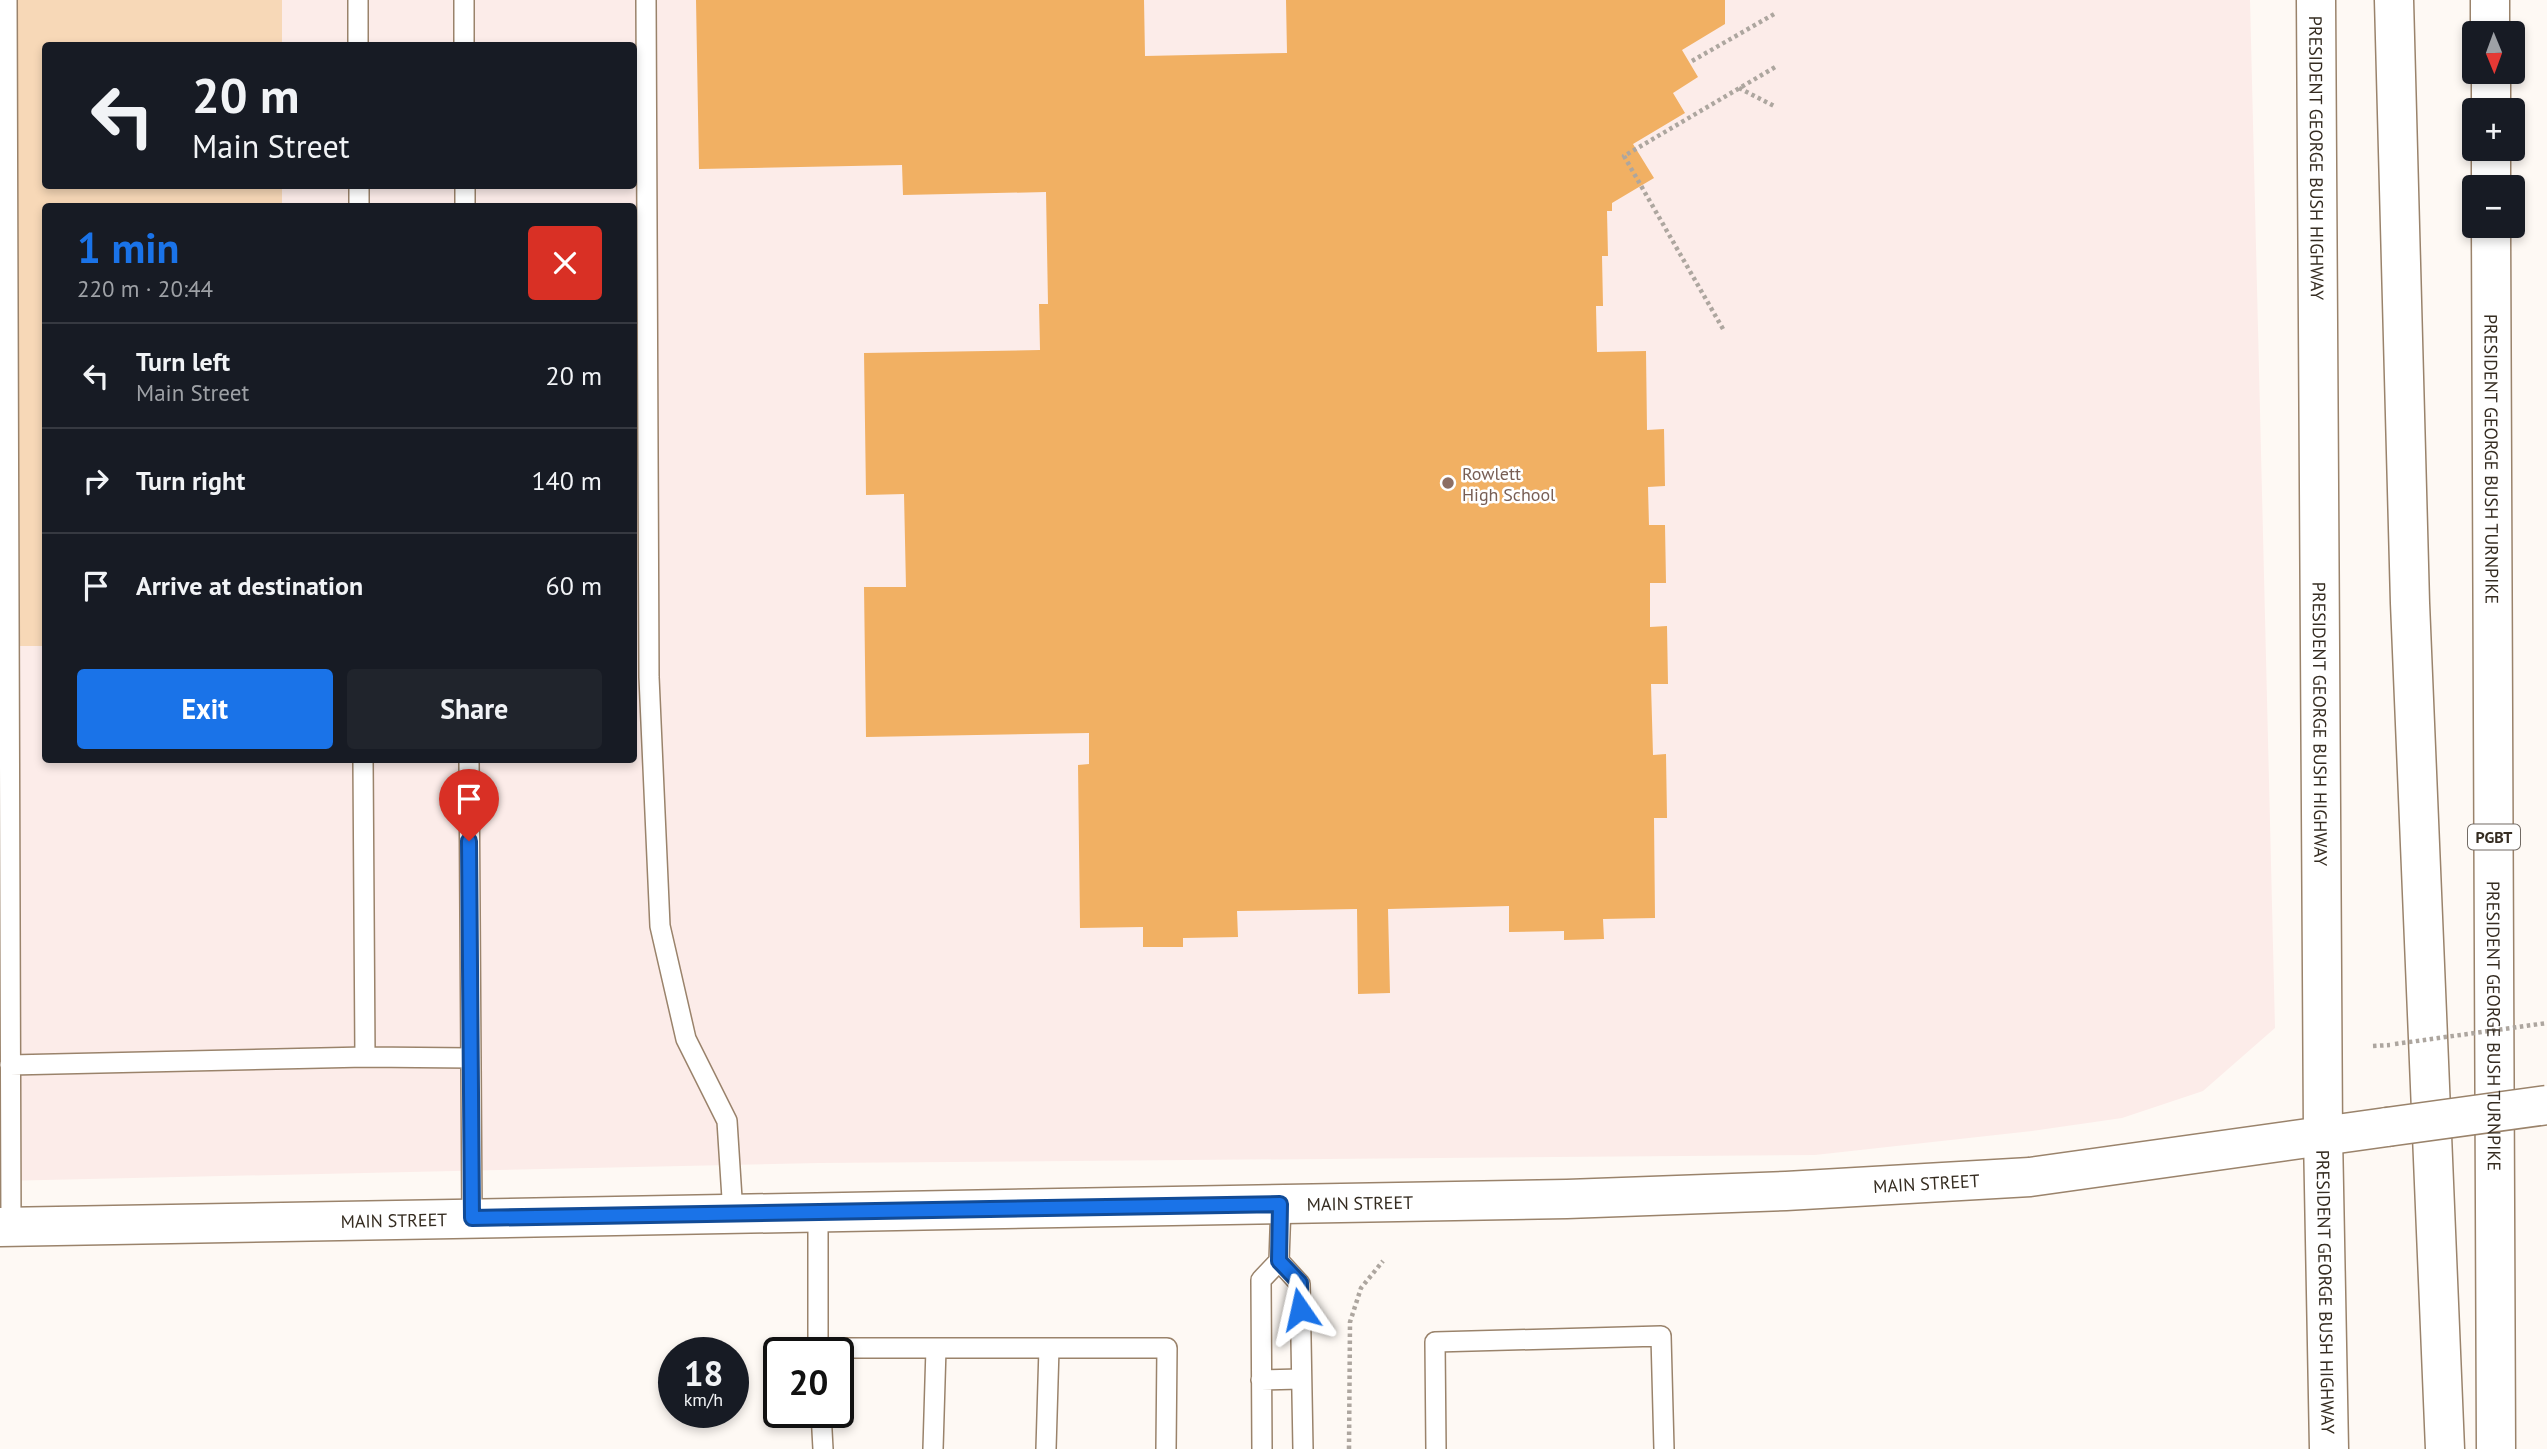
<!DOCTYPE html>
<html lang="en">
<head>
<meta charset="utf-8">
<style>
	body { margin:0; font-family:"PT Sans",sans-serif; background:#20242c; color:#f1f3f6; height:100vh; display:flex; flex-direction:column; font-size:26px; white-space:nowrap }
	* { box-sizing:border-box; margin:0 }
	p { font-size:23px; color:#9ea1a6 }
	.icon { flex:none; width:38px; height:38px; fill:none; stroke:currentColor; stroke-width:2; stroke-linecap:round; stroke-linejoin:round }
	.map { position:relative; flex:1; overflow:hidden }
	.panel { position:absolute; left:42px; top:203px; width:595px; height:560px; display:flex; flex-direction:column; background:#171b24; border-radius:7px; box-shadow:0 4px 10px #0003 }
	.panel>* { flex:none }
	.top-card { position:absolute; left:42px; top:42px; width:595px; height:147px; border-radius:7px; box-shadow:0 4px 10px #0003; background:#171b24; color:#f1f3f6; overflow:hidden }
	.needle { width:46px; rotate:179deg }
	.buttons { position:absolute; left:2462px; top:21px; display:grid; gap:14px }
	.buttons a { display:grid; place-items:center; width:63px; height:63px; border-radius:7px; background:#171b24; box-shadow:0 4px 10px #0003; font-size:35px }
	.speed { position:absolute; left:658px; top:1337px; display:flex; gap:14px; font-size:35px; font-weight:700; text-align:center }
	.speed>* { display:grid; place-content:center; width:91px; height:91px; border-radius:50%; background:#171b24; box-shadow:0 4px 10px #0003; line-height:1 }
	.speed small { font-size:18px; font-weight:400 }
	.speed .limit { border:4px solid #111; border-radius:10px; background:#fff; color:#111 }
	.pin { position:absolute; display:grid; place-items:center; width:60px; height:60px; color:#fff; margin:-72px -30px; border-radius:50% 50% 50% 0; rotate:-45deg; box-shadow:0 0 7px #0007 }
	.pin .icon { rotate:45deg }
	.me { position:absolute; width:77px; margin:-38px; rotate:349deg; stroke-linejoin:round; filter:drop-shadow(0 0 5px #0008) }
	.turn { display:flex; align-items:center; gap:24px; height:147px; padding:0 35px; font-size:32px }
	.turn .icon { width:91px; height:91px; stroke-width:2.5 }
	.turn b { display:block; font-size:49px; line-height:60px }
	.round { display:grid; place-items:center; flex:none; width:74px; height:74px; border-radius:7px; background:#20242c }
	.summary { display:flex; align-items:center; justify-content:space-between; height:119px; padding:0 35px }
	h1 { font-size:42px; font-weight:600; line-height:52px; color:#1a73e8 }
	.cta { display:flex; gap:14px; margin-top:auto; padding:14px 35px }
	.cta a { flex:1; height:80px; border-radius:7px; background:#1a73e8; color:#fff; font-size:28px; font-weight:600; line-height:80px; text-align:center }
	.cta a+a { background:#20242c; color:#f1f3f6 }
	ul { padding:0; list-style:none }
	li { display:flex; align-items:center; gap:21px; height:105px; padding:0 35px; border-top:2px solid #363941 }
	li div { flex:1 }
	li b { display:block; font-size:26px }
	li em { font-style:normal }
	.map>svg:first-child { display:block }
</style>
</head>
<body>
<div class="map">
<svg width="2547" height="1449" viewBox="0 0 2547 1449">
	<rect width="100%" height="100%" fill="#fef9f4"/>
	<path fill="#fcece9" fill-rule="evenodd" d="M0 0H2250L2275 1028 2203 1091 2122 1118 2032 1131 1815 1155 819 1163 0 1181ZM46 46H634V186H46ZM46 206H634V760H46Z"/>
	<path fill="#f7d8b7" d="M0 0H282V45L46 46V186H282V206H46L45 646H0Z"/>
	<path fill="#f1b063" d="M696 0H1144L1145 56 1287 53 1286 0H1725V24L1682 50 1698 77 1673 93 1685 113 1633 144 1654 178 1612 203V211H1607L1608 256H1602L1603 306H1596L1597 352 1646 351 1647 430 1664 429 1665 486 1648 487 1649 525H1665L1666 583H1650V627L1667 626 1668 684H1651L1653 755 1666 754 1667 818H1654L1655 918 1603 919 1604 939 1564 940V931L1509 932V906L1388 909 1390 993 1358 994 1357 909 1237 911 1238 937 1183 938V947H1143V927L1080 928 1078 765 1089 764V733L866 737 864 587H906L904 494 866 495 864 353 1040 350 1039 304H1048L1046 192 903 195 902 165 699 169Z"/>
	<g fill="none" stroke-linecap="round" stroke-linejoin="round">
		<defs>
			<path id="lane" d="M7 0 11 1226
				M358 0V46
				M464 0V46
				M646 0 649 677 660 926 686 1039 727 1121 733 1214
				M359 186V206
				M465 186V206
				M363 760 365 1057
				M469 760 472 1218
				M10 1065 365 1057 471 1058
				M1281 1204 1279 1261 1300 1284 1303 1449
				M818 1348H1167L1166 1449
				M818 1353V1212
				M1261 1380 1301 1379
				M821 1412 823 1449
				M933 1449 936 1348
				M1046 1449 1049 1348
				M1262 1449 1261 1280 1279 1261
				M1436 1449 1435 1342 1661 1336 1664 1449"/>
			<g id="secondary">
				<path id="s1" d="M2316 0 2323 1135 2329 1449"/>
				<path id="s2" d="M0 1227 1567 1199 1786 1191 2030 1177 2387 1127"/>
			</g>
			<g id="highway">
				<path d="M2394 0 2410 603 2445 1449"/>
				<path d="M2490 0V33"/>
				<path d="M2491 72V110"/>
				<path d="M2491 149V187"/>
				<path id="s3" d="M2491 226 2496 1449"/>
			</g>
		</defs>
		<use href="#lane" stroke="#9a836b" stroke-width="22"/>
		<use href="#secondary" stroke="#9a836b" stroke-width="41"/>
		<use href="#highway" stroke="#9a836b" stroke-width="41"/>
		<path stroke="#ada69f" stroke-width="4.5" stroke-dasharray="3.5 3.5" stroke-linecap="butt" d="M1692 61 1776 13
			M1739 88 1776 107
			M1723 329 1624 156 1777 66
			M2373 1046 2390 1045
			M1349 1449 1350 1322 1361 1288 1383 1261"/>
		<use href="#lane" stroke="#fff" stroke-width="19"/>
		<use href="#secondary" stroke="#fff" stroke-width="38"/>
		<use href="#highway" stroke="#fff" stroke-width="38"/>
		<defs>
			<path id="secondary-bridge" d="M2387 1127 2547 1105"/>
		</defs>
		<use href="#secondary-bridge" stroke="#9a836b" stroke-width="41" stroke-linecap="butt"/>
		<path stroke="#ada69f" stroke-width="4.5" stroke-dasharray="3.5 3.5" stroke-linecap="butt" d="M2395 1044 2547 1023"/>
		<use href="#secondary-bridge" stroke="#fff" stroke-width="38"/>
	</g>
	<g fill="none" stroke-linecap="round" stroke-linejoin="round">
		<defs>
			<path id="route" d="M469 841 472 1218 1280 1204 1279 1261 1300 1283V1309"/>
		</defs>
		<use href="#route" stroke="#114b97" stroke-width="18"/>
		<use href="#route" stroke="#1a73e8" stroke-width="12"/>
	</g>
	<circle fill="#8d6e63" stroke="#fff" stroke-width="2.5" cx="1448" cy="483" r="7"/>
	<g text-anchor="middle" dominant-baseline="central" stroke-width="5" stroke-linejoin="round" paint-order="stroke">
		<rect fill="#fff" stroke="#726b64" stroke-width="2" x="2468" y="824.5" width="52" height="25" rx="5"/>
		<g font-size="16" font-weight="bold" fill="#352c21">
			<text x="2494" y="837">PGBT</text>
		</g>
		<g font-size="18" fill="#352c21" stroke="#fff">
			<text stroke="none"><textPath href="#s1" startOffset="158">PRESIDENT GEORGE BUSH HIGHWAY</textPath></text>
			<text stroke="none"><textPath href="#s3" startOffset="233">PRESIDENT GEORGE BUSH TURNPIKE</textPath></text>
			<text stroke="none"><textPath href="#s1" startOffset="724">PRESIDENT GEORGE BUSH HIGHWAY</textPath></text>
			<text stroke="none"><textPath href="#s3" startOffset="800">PRESIDENT GEORGE BUSH TURNPIKE</textPath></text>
			<text stroke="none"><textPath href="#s2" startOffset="1927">MAIN STREET</textPath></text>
			<text stroke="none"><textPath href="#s2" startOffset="1360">MAIN STREET</textPath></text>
			<text stroke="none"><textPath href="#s2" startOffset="394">MAIN STREET</textPath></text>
			<text stroke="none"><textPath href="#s1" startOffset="1292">PRESIDENT GEORGE BUSH HIGHWAY</textPath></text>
		</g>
		<g font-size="18" fill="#785e54" stroke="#fff" text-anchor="start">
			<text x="1462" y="473">Rowlett<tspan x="1462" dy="21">High School</tspan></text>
		</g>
	</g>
</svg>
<div class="buttons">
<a><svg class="needle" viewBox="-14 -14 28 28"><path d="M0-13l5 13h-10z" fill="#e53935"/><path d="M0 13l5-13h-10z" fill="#9ea1a6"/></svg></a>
<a>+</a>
<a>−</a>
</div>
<div class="speed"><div>18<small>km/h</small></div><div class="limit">20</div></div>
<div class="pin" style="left:469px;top:841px;background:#d93025"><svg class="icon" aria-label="arrive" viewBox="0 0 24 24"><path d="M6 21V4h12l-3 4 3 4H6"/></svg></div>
<svg class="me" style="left:1300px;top:1309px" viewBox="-20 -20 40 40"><path d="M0-17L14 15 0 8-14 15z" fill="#1a73e8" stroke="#fff" stroke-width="4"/></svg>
<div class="top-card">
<div class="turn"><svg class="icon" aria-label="left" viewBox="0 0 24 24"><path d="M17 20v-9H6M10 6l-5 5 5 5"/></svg><div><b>20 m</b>Main Street</div></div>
</div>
<section class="panel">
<div class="summary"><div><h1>1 min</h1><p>220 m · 20:44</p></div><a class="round" style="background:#d93025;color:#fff"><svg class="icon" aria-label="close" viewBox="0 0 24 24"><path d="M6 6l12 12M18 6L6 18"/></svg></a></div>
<ul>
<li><svg class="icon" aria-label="left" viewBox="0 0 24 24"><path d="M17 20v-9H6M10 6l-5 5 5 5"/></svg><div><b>Turn left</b><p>Main Street</p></div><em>20 m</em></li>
<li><svg class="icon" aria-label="right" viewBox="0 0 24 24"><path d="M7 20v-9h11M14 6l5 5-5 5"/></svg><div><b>Turn right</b></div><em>140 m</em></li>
<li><svg class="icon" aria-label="arrive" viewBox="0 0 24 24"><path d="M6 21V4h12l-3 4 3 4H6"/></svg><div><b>Arrive at destination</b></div><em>60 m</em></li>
</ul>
<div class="cta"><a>Exit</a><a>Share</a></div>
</section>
</div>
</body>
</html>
